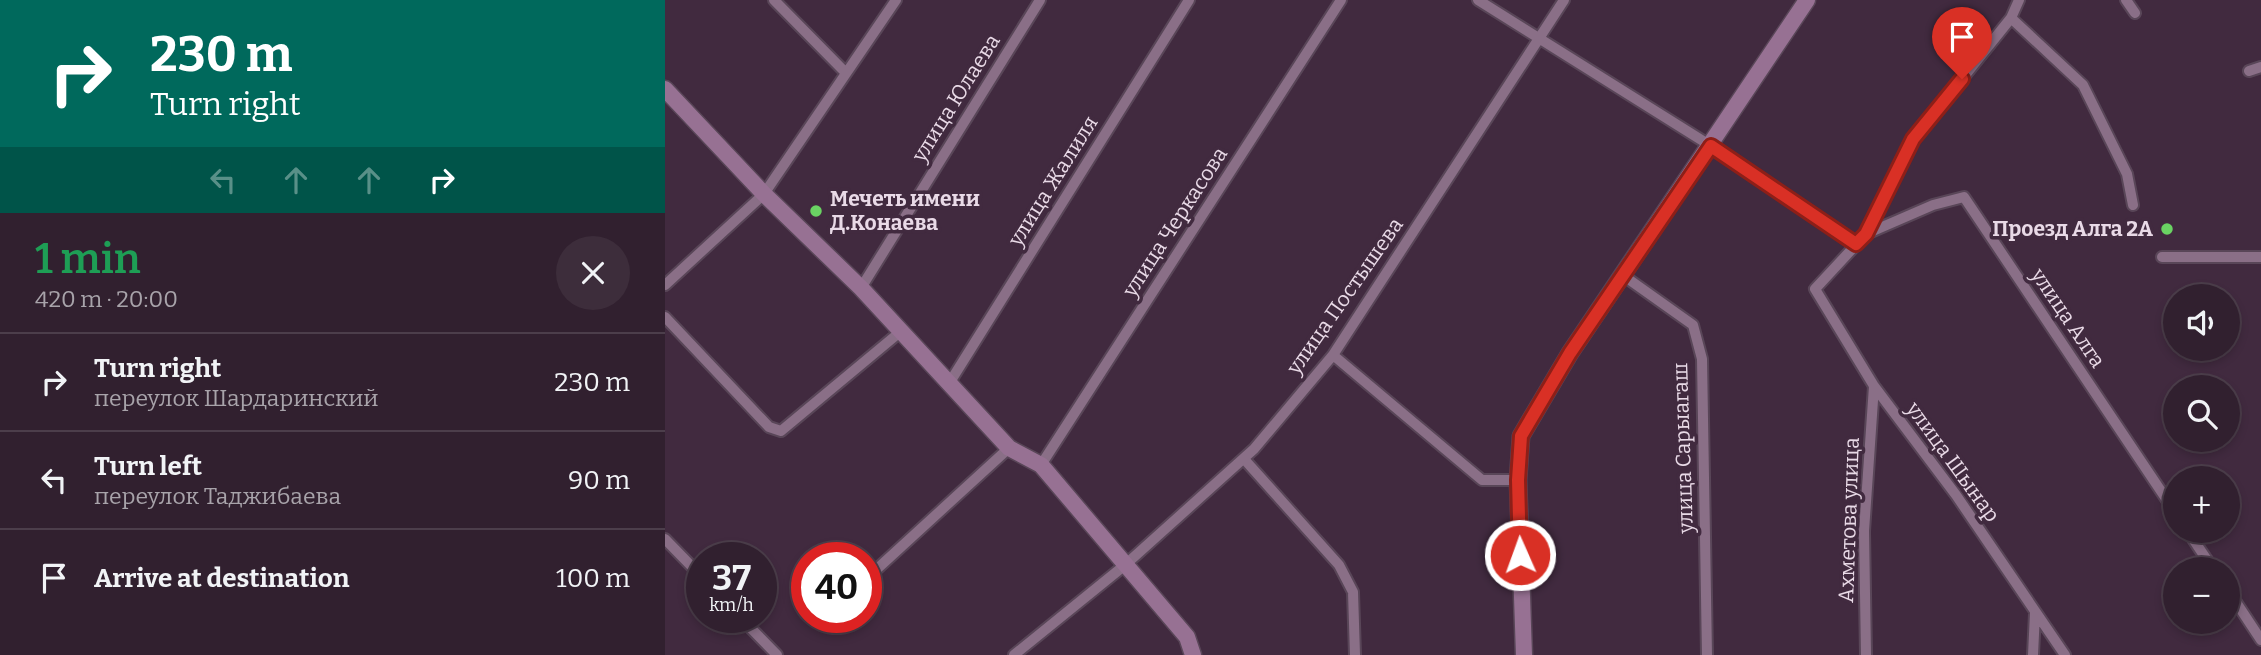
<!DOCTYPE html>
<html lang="en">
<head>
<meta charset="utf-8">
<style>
	body { margin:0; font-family:Bitter,serif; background:#3d2d3b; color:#f1f3f6; height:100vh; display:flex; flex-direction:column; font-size:26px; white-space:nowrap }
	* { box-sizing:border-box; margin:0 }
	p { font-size:23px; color:#a8a3aa }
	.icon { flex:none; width:38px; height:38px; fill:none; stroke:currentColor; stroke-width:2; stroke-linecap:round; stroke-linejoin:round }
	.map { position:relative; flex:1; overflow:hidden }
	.side { display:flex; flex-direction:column; background:#31202f; width:665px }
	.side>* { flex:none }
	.guide { background:#00695c; color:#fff; overflow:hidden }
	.tools { position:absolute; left:1498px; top:284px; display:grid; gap:14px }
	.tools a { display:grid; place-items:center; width:77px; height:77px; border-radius:50%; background:#31202f; box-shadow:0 4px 10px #0003,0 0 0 2px #4c3e4b; font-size:35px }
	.speed { position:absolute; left:21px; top:542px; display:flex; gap:14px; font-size:35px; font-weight:700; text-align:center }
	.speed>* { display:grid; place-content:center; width:91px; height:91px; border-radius:50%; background:#31202f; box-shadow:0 4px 10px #0003,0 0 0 2px #4c3e4b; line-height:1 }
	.speed small { font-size:18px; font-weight:400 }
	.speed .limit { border:10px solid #d22; background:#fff; color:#111 }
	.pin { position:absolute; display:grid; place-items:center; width:60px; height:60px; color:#fff; margin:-72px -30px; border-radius:50% 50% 50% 0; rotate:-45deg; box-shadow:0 0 7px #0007 }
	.pin .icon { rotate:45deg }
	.me { position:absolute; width:77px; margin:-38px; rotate:358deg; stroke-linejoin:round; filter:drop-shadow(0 0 5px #0008) }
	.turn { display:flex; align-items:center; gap:24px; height:147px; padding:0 35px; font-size:32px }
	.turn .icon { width:91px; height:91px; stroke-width:2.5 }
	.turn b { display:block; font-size:49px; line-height:60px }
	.lanes { display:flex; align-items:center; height:66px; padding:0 35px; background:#0003; justify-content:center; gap:35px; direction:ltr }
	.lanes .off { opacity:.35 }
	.round { display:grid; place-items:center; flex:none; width:74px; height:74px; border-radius:37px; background:#3d2d3b }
	.headline { display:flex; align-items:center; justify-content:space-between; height:119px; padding:0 35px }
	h1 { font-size:42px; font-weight:600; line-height:52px; color:#1e9e55 }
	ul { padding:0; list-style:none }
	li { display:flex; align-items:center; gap:21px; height:98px; padding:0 35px; border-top:2px solid #4c3e4b }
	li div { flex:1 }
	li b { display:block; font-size:26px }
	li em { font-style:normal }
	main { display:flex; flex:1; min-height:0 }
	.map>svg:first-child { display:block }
</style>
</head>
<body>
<main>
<section class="side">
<div class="guide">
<div class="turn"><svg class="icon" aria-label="right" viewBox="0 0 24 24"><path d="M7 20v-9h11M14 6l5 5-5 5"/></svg><div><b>230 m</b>Turn right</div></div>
<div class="lanes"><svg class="icon off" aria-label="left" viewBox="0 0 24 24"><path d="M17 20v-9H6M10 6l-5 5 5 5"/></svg><svg class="icon off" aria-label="ahead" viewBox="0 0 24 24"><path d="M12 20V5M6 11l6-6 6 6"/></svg><svg class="icon off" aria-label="ahead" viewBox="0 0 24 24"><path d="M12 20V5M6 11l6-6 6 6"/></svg><svg class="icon" aria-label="right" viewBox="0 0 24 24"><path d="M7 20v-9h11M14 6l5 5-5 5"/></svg></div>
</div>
<div class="headline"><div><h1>1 min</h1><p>420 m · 20:00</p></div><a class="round"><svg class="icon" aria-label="close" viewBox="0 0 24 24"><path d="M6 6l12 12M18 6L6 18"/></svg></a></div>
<ul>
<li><svg class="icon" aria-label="right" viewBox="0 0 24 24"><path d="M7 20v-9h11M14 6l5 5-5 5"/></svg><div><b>Turn right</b><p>переулок Шардаринский</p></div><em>230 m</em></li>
<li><svg class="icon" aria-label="left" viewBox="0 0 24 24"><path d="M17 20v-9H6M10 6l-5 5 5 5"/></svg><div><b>Turn left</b><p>переулок Таджибаева</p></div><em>90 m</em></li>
<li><svg class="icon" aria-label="arrive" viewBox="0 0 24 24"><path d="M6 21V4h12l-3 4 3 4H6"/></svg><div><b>Arrive at destination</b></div><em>100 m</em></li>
</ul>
</section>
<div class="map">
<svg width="1596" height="655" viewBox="0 0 1596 655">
	<rect width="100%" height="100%" fill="#412a3f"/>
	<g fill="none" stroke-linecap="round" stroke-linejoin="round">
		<defs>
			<path id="street" d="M109 0 180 72
				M813 0 1046 146 1191 244
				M1354 0 1346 18 1248 140 1201 234 1150 289 1209 386 1291 495 1400 655
				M1461 0 1470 13
				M1346 18 1418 85 1462 174 1468 205
				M1584 71 1596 67
				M1201 234 1268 205 1299 197 1510 512
				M1497 257H1596
				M959 276 1028 325 1037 359 1042 655
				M0 285 99 194 231 0
				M196 288 375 0
				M0 317 104 427 116 431 235 332
				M668 355 817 480H853
				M285 382 524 0
				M579 459 674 565 688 592 690 655
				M376 465 676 0
				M1522 530 1548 569
				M0 539 37 577
				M201 579 344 448
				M1563 590 1596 640
				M76 618 112 655
				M349 655 460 565 589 449 668 355 899 0
				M1201 655 1199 531 1209 386
				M1368 655 1370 613"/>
			<path id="secondary" d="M0 89 99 194 196 288 344 448 376 465 522 637 528 655
				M859 655 853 480 856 436 905 353 1142 0"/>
		</defs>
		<use href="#street" stroke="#594658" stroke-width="14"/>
		<use href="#secondary" stroke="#594658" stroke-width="19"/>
		<use href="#street" stroke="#8a6f87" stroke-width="10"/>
		<use href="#secondary" stroke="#977193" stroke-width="16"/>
	</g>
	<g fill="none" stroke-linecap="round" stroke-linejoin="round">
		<defs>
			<path id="route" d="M855 555 853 480 856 436 905 353 1046 146 1191 244 1201 234 1248 139 1297 79"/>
		</defs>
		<use href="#route" stroke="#8d1f18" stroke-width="18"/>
		<use href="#route" stroke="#d93025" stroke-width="12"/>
	</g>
	<g fill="#6ad363" stroke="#412a3f" stroke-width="2.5">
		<circle cx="151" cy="211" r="7"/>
		<circle cx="1502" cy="229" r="7"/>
	</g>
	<g text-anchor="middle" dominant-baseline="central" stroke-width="7" stroke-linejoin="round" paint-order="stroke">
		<g font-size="21" fill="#e9dae7" stroke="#412a3f">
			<text transform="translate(291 98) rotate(-58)">улица Юлаева</text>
			<text transform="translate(388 181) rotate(-58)">улица Жалиля</text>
			<text transform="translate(510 222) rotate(-57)">улица Черкасова</text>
			<text transform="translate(680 296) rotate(-55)">улица Постышева</text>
			<text transform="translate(1403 318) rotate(56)">улица Алга</text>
			<text transform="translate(1018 448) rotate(-92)">улица Сарыагаш</text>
			<text transform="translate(1288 462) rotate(54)">улица Шынар</text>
			<text transform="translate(1184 520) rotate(-88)">Ахметова улица</text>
		</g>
		<g font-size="21" font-weight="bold" fill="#e9dae7" stroke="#412a3f" text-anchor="start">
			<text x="165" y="199">Мечеть имени<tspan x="165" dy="24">Д.Конаева</tspan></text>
			<text x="1488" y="229" text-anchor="end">Проезд Алга 2А</text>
		</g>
	</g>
</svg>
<div class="tools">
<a><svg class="icon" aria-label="sound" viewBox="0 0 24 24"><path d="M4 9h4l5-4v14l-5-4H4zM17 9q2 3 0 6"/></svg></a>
<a><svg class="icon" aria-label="search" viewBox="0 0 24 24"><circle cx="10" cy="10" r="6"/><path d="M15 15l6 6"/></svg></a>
<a>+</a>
<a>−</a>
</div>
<div class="speed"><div>37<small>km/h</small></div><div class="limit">40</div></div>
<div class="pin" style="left:1297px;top:79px;background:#d93025"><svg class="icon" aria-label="arrive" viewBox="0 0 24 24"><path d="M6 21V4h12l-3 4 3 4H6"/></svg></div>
<svg class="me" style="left:855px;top:555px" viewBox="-20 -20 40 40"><circle r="17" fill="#d93025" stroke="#fff" stroke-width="3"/><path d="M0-11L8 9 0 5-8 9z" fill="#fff"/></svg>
</div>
</main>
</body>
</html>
